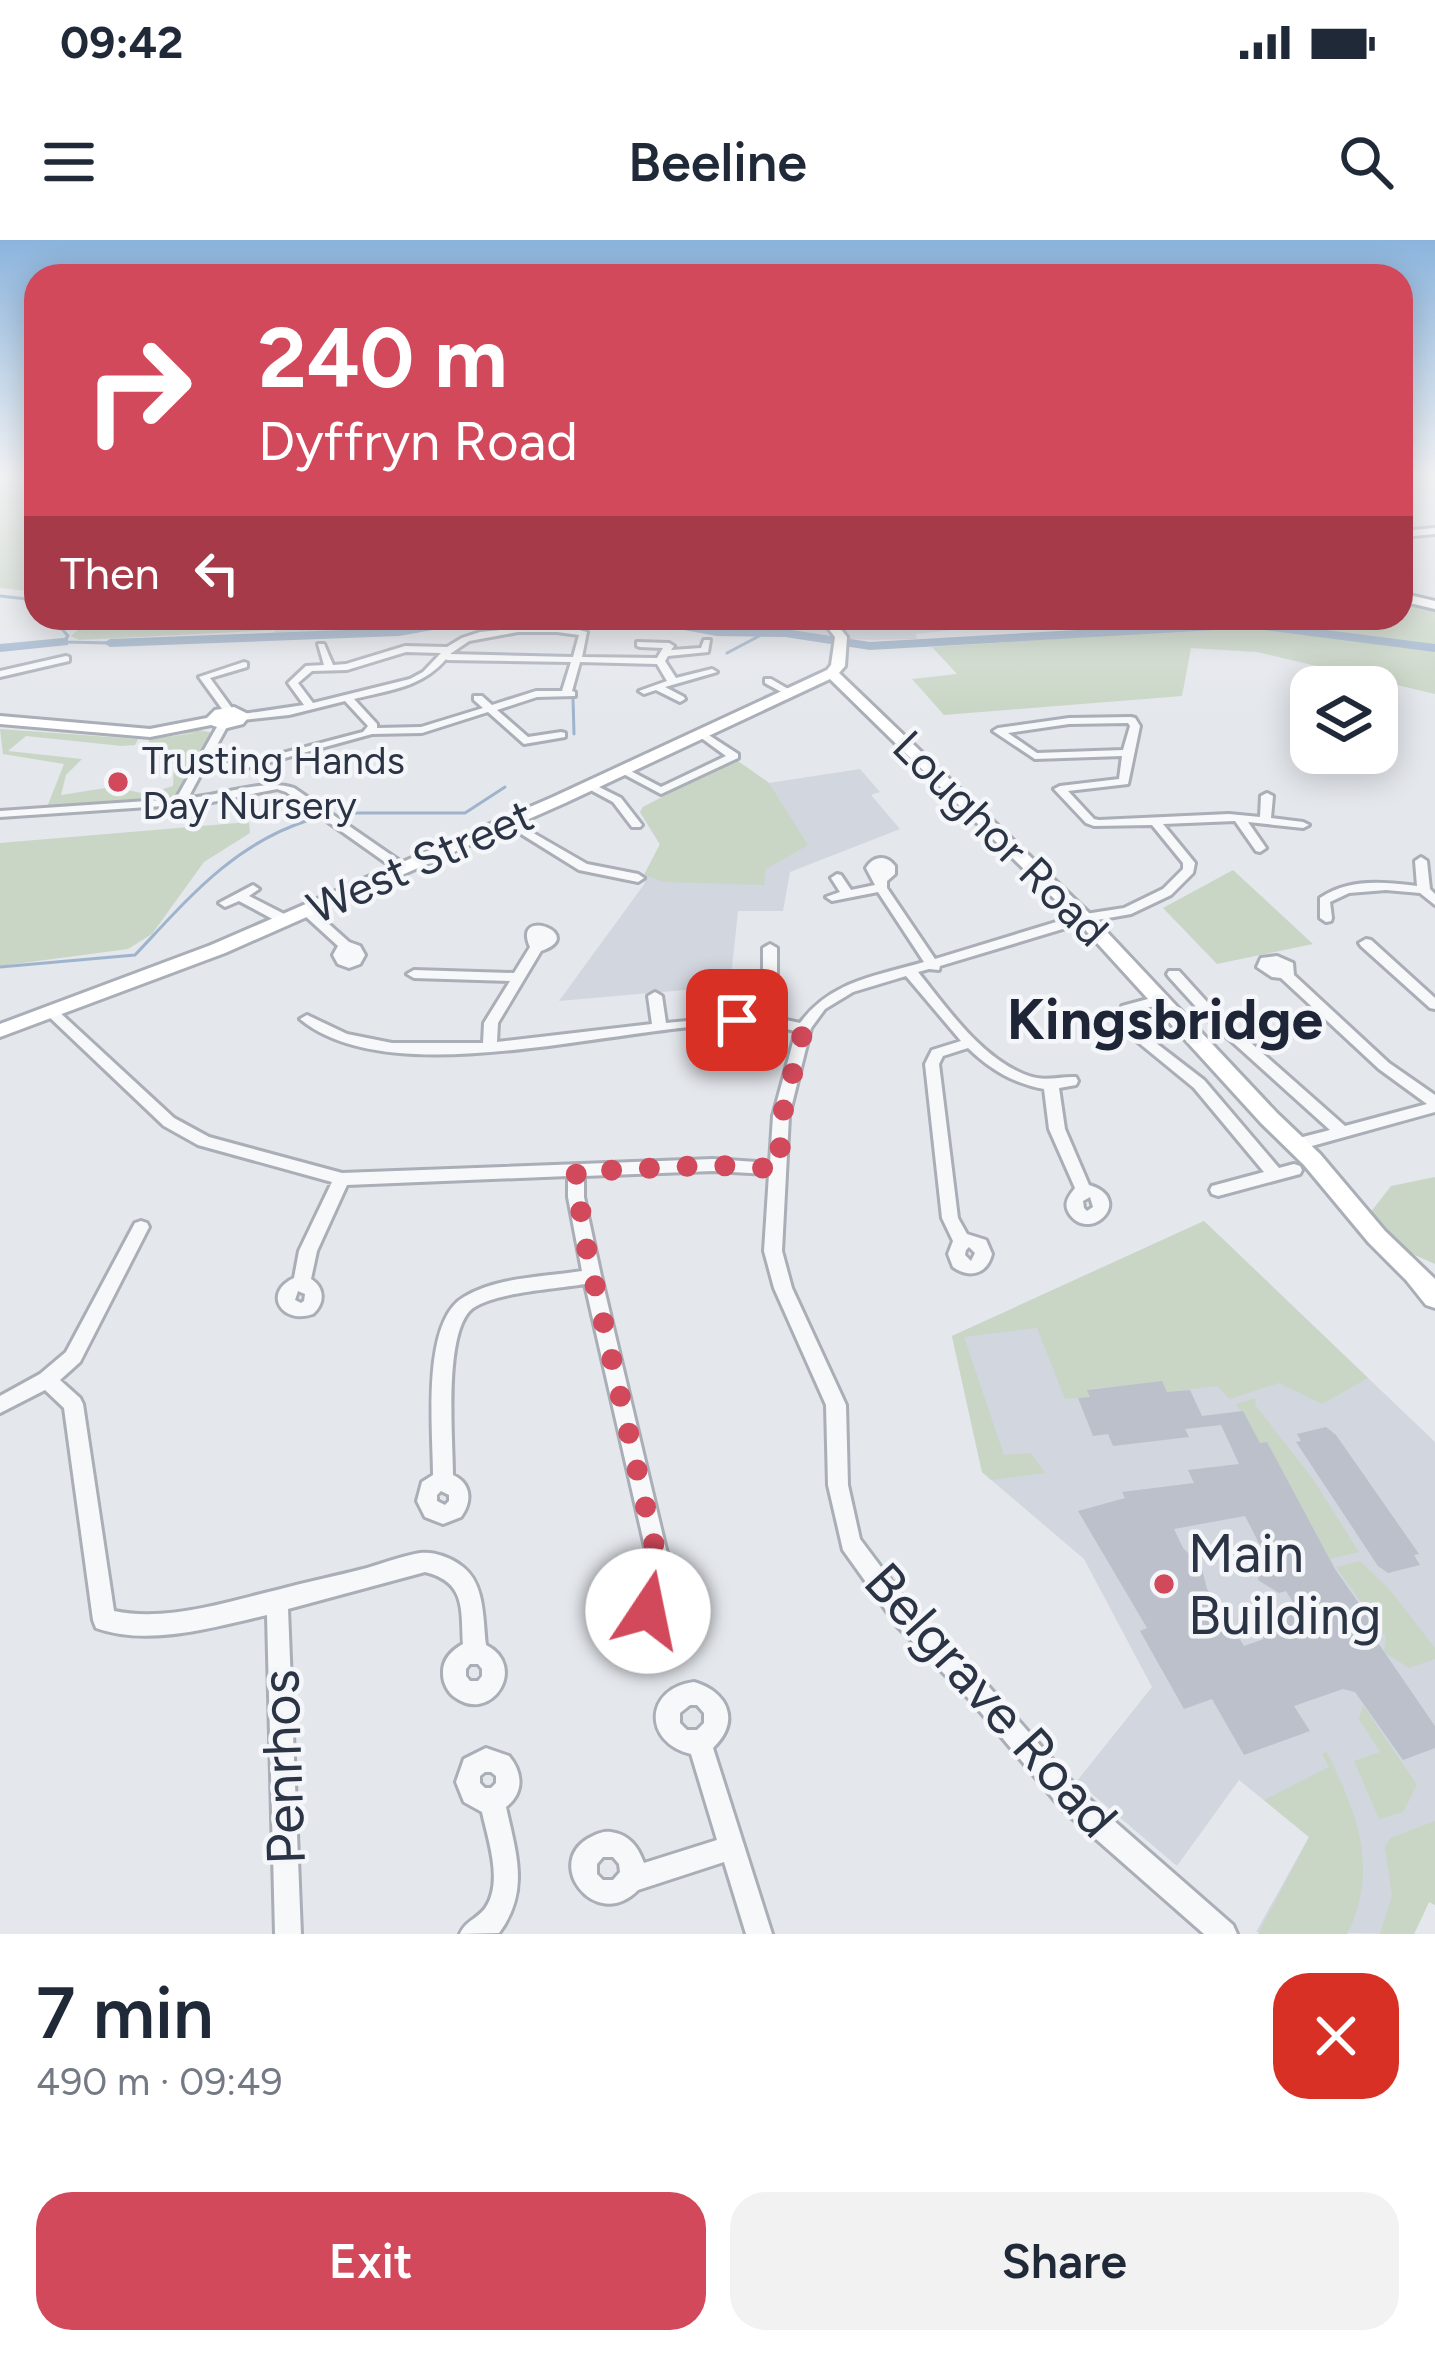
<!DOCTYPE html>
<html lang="en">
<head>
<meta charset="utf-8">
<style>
	body { margin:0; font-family:Figtree,sans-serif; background:#f2f2f3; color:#1f2937; height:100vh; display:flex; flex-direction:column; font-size:45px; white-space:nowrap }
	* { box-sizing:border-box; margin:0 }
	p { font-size:39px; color:#747a83 }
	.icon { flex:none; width:66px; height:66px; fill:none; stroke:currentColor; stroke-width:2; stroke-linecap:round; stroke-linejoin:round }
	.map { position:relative; height:1694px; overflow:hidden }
	.panel { display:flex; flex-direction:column; background:#fff; flex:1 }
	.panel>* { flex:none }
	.guide { position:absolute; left:24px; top:24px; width:1389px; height:366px; border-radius:36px; box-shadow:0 6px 30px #0003; background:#d1495b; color:#fff; overflow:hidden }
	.controls { position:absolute; left:1290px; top:426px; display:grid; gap:24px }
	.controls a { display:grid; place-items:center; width:108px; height:108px; border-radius:24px; background:#fff; box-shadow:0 6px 30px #0003; font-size:60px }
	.pin { position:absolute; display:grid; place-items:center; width:102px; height:102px; color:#fff; margin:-51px; border-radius:24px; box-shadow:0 6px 18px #0006 }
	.me { position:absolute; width:132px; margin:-66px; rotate:11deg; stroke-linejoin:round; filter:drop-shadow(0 0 9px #0008) }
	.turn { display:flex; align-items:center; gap:42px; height:252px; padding:0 36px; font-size:54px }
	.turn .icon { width:156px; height:156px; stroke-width:2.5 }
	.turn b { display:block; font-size:84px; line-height:102px }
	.then { display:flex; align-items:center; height:114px; padding:0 36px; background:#0003; gap:24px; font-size:45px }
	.round { display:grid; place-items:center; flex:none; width:126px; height:126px; border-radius:36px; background:#f2f2f3 }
	.overview { display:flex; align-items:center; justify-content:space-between; height:204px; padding:0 36px }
	h1 { font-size:72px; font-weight:600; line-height:90px }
	.cta { display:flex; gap:24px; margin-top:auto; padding:24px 36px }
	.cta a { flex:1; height:138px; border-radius:36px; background:#d1495b; color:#fff; font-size:48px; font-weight:600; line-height:138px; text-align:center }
	.cta a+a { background:#f2f2f3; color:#1f2937 }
	.status { display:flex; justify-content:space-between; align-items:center; height:84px; padding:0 60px; background:#fff; direction:ltr }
	.status svg { height:33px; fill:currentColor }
	header { display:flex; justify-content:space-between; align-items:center; height:156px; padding:0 36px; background:#fff; font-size:54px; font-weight:600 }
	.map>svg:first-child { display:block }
</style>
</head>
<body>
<div class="status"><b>09:42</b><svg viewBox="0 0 49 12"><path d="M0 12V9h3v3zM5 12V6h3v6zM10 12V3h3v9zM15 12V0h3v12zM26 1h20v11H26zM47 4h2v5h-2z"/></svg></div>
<header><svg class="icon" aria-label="menu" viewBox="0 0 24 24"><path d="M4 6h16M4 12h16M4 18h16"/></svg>Beeline<svg class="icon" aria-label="search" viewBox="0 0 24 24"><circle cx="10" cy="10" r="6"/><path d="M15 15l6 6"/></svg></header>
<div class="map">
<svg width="1435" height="1694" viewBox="0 0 1435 1694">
	<rect width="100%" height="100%" fill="#e4e7ec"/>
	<path fill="#d2d6de" d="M337 378H472L399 390 270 395 276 390Z
		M643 378H819L832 400 831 404 781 388H719Z
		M834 378H1056L916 394 917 399 873 400 849 399Z
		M735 519 769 543 860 529 880 552 871 555 900 589 790 632 783 671H738L730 746 559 761 645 643 644 635 660 605 640 572 643 567Z
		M1204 981 1435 1202V1665L1429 1662 1414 1694 1256 1692 1309 1597 1239 1540 1177 1626 1077 1541 1152 1447 1084 1319 982 1232 952 1096Z"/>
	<path fill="#c9d6c5" d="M0 234H36V352L0 348Z
		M1401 358 1435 369V406L1243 378H1401Z
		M91 378H337L276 390 79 400 71 396Z
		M1240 387 1435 410V454L1257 412 1191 408 1182 456 944 475 912 439 957 434 932 407Z
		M0 489 138 499 135 505 122 506 26 496 8 511 82 519 66 535 61 555 112 547 147 554 173 546 174 525 162 514 146 508 150 499 195 493 152 496 195 489 213 493 174 557 47 567 64 524 3 514Z
		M735 519 769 543 808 605 766 629 764 645 664 642 644 635 660 604 640 572 643 567Z
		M249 582 250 593 204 622 152 694 128 709 0 726V603Z
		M1233 630 1313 704 1217 724 1163 668Z
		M1435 937V1024L1408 1012 1370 973 1391 946Z
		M1204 981 1368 1138 1322 1164 1279 1143 1230 1159 1217 1146 1167 1152 1162 1142 1088 1149 1090 1157 1065 1159 1037 1088 964 1097 1004 1215 1031 1213 1045 1233 991 1240 982 1232 952 1096Z
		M1255 1158 1256 1166 1313 1239 1359 1312 1330 1319 1267 1203H1260L1236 1164Z
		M1360 1321 1390 1350 1435 1408V1419L1409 1428 1384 1412 1386 1397 1336 1327Z
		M1363 1465 1417 1545 1403 1572 1379 1579 1354 1521 1380 1512 1359 1479Z
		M1327 1512C1357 1574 1380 1629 1347 1694H1258L1309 1597 1264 1560 1329 1527 1322 1514Z
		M1435 1581V1665L1429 1662 1414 1694H1380L1392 1656 1385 1607 1390 1598Z"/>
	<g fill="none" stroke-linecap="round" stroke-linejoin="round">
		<path stroke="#9fb4cc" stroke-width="3" d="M0 356 36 360
			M66 378 62 389 68 396 63 402 110 403
			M727 413 763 394
			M573 458 574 494
			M345 573H465L505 547
			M0 727 135 715C188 659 231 606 306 581"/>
		<path fill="#9fb4cc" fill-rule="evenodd" d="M469 378H500L399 396 110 407 104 403 110 399 399 388Z
			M617 378H648L717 388 785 389 870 402 1249 380 1435 404V412L1249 388 870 410 785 397 717 396Z
			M63 398 68 399V405L0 412V404Z"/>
	</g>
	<path fill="#bbc0ca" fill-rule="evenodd" d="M1162 1141 1167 1152 1190 1150 1202 1176 1243 1171 1260 1203 1267 1202 1335 1329 1381 1395 1374 1397 1435 1486V1508L1403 1520 1355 1452 1343 1449 1294 1466 1310 1491 1244 1515 1212 1459 1184 1469 1140 1391 1147 1388 1078 1271 1125 1258 1122 1252 1194 1243 1188 1230 1239 1224 1221 1185 1185 1189 1189 1197 1113 1206 1108 1194 1093 1196 1078 1158 1090 1157 1087 1150ZM1245 1276 1267 1319 1260 1321 1258 1340 1279 1353 1286 1351 1299 1372 1256 1387 1264 1399 1244 1406 1207 1349 1201 1325 1183 1308 1174 1289Z
		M1326 1187 1336 1195 1419 1314 1414 1315 1420 1325 1388 1333 1378 1326 1296 1202 1301 1201 1297 1194Z"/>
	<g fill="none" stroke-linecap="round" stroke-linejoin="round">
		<defs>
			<path id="street" d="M343 378H361L338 383V379Z
				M387 378H430V379L426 382 396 385Z
				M538 386 572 388 587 392 582 417 657 418 663 408 640 407 637 406V402L669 403 674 406 671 410 701 408 704 400H710L708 412 668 416 665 421 676 438 712 429 717 432 665 447 684 457 685 459 680 462 656 450 644 454 639 451 667 441 657 424 580 422 572 451 575 452V456L537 457 497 470 528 497 561 492 565 493V497L524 504 488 472 422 493 372 494 252 527 202 532 188 558C221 556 264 538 294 548L407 626V632H399L286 552 277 549 207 563 0 577V571L176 559 218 485 223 482 228 485 206 525 252 521 363 492 368 486 345 461 289 475 243 480 238 477 243 474 304 465 288 443 306 426 324 425 318 404H324L333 425 346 424 405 406 447 407 462 398 480 392ZM518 392H557L579 395 573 417 450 414 469 401ZM406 412 441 413 423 432 410 439 313 463 298 443 312 431 347 430ZM446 419 447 420 571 422 562 451H536L492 465 482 456H474V460L483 468 421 487 377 488V484L354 459C389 450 421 448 446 419Z
				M66 416 69 417V421L0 437V431Z
				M244 422 247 423V427L210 438 234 471 225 473 199 437Z
				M765 439H771L795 453 787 455 765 443Z
				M1069 478 1131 477 1135 478 1140 486 1128 544 1068 551 1094 579 1099 580 1229 574 1260 577 1261 556 1267 553 1273 556 1271 578 1303 582 1309 585 1303 588 1248 582 1266 608 1260 612 1256 611 1235 581 1163 584 1195 623 1193 633 1171 655 1131 674 1086 682 940 726 939 730 929 729 918 732C948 769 982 820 1029 836 1045 842 1060 836 1076 837L1078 841 1076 845 1059 848 1065 889 1089 945C1134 958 1093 1002 1071 976 1062 965 1068 957 1075 948L1049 889 1044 849C1013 843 991 830 968 808L943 816 939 824 958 978 967 994 986 1000 992 1014C987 1034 970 1039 953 1027L948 1014 953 1001 942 978 925 824 932 810 961 801 906 736 853 752 825 769 811 788 789 876 782 1011 792 1048 846 1165 848 1245 860 1299 914 1371 989 1447 1081 1552 1233 1685 1237 1694H1204L1063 1570 973 1463 898 1387 843 1310 828 1245 826 1165 774 1048 764 1011 769 934 713 931 584 936V957L601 1036 673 1339C731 1362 662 1432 638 1370L643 1350 653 1342 585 1044C556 1049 497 1052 473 1068 443 1090 453 1199 453 1235 472 1244 472 1262 461 1277L443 1284 425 1277 417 1261 422 1242 433 1235C433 1192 421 1081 464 1057 497 1037 544 1037 582 1031L568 957V936L347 945 317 1011 311 1039C325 1048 325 1063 313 1074 282 1085 262 1053 294 1038L299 1011 332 942 198 905 164 886 44 772 51 768 56 769 174 878 209 897 342 933 713 919 770 923 773 876 796 791C781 788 766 785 751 784 633 780 395 858 300 779L307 775 347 794 392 803H483L484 783 510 741 414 738 407 734 414 730 514 733 530 707C511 665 589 695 541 711L498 783 497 802 652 784 648 756 655 752 662 756 666 783 740 776H763V708L770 704 777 708V778L800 783C831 741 876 736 924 722L878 652 832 661 826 657 840 652 831 638 837 634 841 635 851 650 875 645 866 628C873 616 886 614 895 626V634L887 641V648L935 719 1079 675 1124 668 1163 649 1183 629V623L1152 585 1094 586 1086 583 1054 549 1060 546 1119 539 1122 516 1035 519 993 491 998 488ZM1128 483 1130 486 1123 510 1037 513 1008 493 1069 484ZM1090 957 1093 967 1087 971 1084 968 1083 961ZM969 1007 975 1013 971 1021 965 1015 966 1010ZM298 1051 305 1054 304 1061 301 1063 295 1060ZM441 1251 449 1255V1261L445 1265 437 1261V1255ZM670 1358 674 1363V1369L670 1373H664L660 1369V1363L664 1359Z
				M704 492 738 514V518L661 554 616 530 625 528 661 547 726 516 700 497V493Z
				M589 542 621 558 642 585 640 587H632L613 562 585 547V543Z
				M509 579 587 624 638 634 644 638 638 642 579 630 505 584V580Z
				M1421 617 1427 621 1430 649 1435 654V665L1420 653 1386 650 1349 653 1330 662 1332 678 1331 681 1326 682 1320 678V658C1349 638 1384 642 1417 646L1415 621Z
				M253 645 259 649 249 656 290 677 291 680 290 683H280L239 661 225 667 219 663Z
				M307 667 311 668 349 702 360 706 365 715 360 724 349 728 338 724 333 715 338 706 303 674 301 671Z
				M1366 699 1371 700 1435 758V769L1430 768 1361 706 1359 703Z
				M1277 716 1293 723 1294 735 1389 823 1435 855V872L1301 909 1295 907 1293 903 1295 899 1330 890 1208 780 1169 737 1167 734 1169 731H1179L1218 774 1345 886 1427 864 1379 829 1281 738 1272 737 1257 727 1261 718Z
				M1159 756 1164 757 1166 760 1164 763 1133 772 1130 783 1204 840 1279 928 1294 924 1300 926 1302 930 1300 934 1218 956 1212 954 1210 950 1212 946 1264 932 1194 848 1116 784 1122 766Z
				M141 981 147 983 149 987 80 1122 60 1140 80 1158 83 1164 114 1371C167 1382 226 1362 277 1350 306 1342 337 1336 367 1328 384 1323 402 1316 420 1313 434 1311 452 1318 463 1327 485 1344 483 1380 486 1405 528 1426 492 1483 456 1458 448 1453 443 1443 443 1434 442 1420 452 1410 463 1404 461 1369 466 1342 425 1332L288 1369 301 1694H275L267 1375C214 1387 149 1407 96 1388L93 1380 64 1168 45 1150 0 1173V1156L40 1134 66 1112 135 983ZM470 1424H478L482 1429V1436L478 1441H470L466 1436V1429Z
				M694 1442C728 1452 741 1481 713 1508L772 1694H746L724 1622 638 1650C595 1694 540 1620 593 1596 599 1593 604 1591 611 1592 630 1595 638 1607 644 1623L717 1600 691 1514C642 1502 645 1448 694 1442ZM690 1465H697L704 1473V1483L697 1490H687L680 1483V1473ZM603 1617H613L619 1624 620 1632 613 1640H603L597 1634V1624Z
				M486 1508 509 1516C523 1533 524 1553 506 1567 516 1613 530 1651 499 1693L460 1694C466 1680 478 1679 486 1667 503 1641 488 1600 482 1572L464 1562 456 1542 464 1519ZM485 1532H491L496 1536V1543L491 1548H485L480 1543V1536Z"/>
			<path id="secondary" d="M1435 288V294L1401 297V291Z
				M820 378H832L847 397 845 426 839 433 1090 674 1277 873 1320 914 1385 991 1435 1039V1068L1426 1065 1406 1040 1369 1003 1304 925 1261 883 1078 682 830 439 565 563 225 713 0 797V784L211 705 553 557 827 430 831 425 835 397Z
				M234 467 250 475 243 484 223 489 211 485 150 497 0 484V476L150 489 207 478 215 470Z"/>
			<path id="primary" d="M1401 353 1435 361V369L1401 361Z"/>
		</defs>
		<use href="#street" stroke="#a9aeb7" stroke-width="6"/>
		<use href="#secondary" stroke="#a9aeb7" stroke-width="6"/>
		<use href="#primary" stroke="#a3abb8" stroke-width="6"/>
		<use href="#street" fill="#f7f8fa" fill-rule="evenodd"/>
		<use href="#secondary" fill="#fff" fill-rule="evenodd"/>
		<use href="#primary" fill="#fff" fill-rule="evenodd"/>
	</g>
	<linearGradient id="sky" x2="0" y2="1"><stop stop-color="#8bb4dd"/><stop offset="0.5" stop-color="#f3f4f6"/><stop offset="1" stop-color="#f3f4f6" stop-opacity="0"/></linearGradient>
	<rect width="1435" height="471" fill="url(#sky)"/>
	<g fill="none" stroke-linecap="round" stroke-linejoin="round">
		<path stroke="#d1495b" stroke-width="21" stroke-dasharray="0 37.8" d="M648 1371 653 1354 664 1348 584 997 576 932 713 925 779 929 782 876 804 788 737 780"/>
	</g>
	<g fill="#d1495b" stroke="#f4f6f9" stroke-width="4.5">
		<circle cx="118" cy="542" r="12"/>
		<circle cx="1164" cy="1344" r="12"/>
	</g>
	<g text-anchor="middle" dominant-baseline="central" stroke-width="9" stroke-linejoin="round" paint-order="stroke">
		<g font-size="39" fill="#2b3445" stroke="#f4f6f9" text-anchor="start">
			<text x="142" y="520">Trusting Hands<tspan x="142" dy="45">Day Nursery</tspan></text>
		</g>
		<g font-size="45" fill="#2b3445" stroke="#f4f6f9">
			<text transform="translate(1001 598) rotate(45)">Loughor Road</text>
			<text transform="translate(420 621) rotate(-24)">West Street</text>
		</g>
		<g font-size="54" fill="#2b3445" stroke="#f4f6f9" text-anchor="start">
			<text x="1188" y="1313">Main<tspan x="1188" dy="62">Building</tspan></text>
		</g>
		<g font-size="54" fill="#2b3445" stroke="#f4f6f9">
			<text transform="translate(991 1460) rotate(48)">Belgrave Road</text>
			<text transform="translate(283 1527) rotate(-92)">Penrhos</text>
		</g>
		<g font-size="57" font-weight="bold" fill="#1d2536" stroke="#f4f6f9">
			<text x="1165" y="779">Kingsbridge</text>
		</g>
	</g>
</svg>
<div class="controls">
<a><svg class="icon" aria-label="layers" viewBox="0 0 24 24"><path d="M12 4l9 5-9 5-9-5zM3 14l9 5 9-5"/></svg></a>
</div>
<div class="pin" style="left:737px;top:780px;background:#d93025"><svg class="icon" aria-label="arrive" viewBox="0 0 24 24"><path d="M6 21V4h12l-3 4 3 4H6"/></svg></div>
<svg class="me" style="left:648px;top:1371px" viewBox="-20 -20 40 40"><circle r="19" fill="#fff"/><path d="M0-13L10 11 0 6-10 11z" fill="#d1495b"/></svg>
<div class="guide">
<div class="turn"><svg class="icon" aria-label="right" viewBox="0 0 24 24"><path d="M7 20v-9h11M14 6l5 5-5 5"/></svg><div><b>240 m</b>Dyffryn Road</div></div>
<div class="then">Then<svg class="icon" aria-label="left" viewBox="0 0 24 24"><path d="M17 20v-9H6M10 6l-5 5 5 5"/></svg></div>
</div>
</div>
<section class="panel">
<div class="overview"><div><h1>7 min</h1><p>490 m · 09:49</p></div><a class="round" style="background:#d93025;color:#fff"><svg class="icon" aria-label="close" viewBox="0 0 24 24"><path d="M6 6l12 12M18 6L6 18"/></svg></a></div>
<div class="cta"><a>Exit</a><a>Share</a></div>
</section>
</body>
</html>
